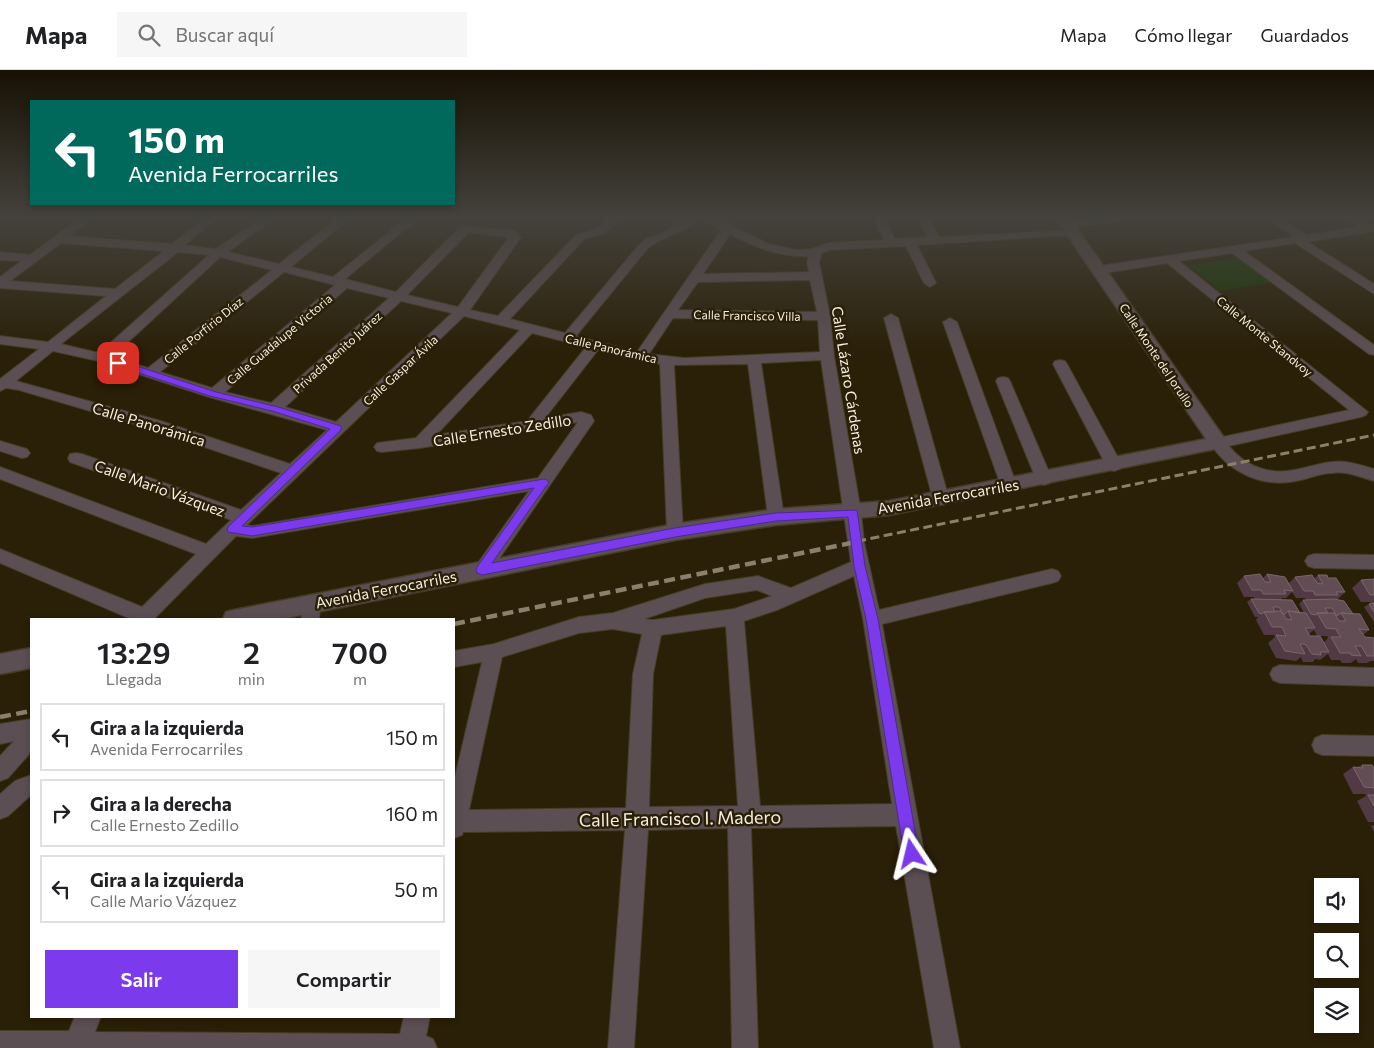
<!DOCTYPE html>
<html lang="es">
<head>
<meta charset="utf-8">
<style>
	body { margin:0; font-family:Commissioner,sans-serif; background:#f6f6f6; color:#202124; height:100vh; display:flex; flex-direction:column; font-size:19px; white-space:nowrap }
	* { box-sizing:border-box; margin:0 }
	p { font-size:16px; color:#757577 }
	.icon { flex:none; width:28px; height:28px; fill:none; stroke:currentColor; stroke-width:2; stroke-linecap:round; stroke-linejoin:round }
	.map { position:relative; flex:1; overflow:hidden }
	.panel { position:absolute; left:30px; top:548px; width:425px; height:400px; display:flex; flex-direction:column; background:#fff; border-radius:0px; box-shadow:0 2px 8px #0003 }
	.panel>* { flex:none }
	.banner { position:absolute; left:30px; top:30px; width:425px; height:105px; border-radius:0px; box-shadow:0 2px 8px #0003; background:#00695c; color:#fff; overflow:hidden }
	.buttons { position:absolute; left:1314px; top:808px; display:grid; gap:10px }
	.buttons a { display:grid; place-items:center; width:45px; height:45px; border-radius:0px; background:#fff; box-shadow:0 2px 8px #0003; font-size:25px }
	.pin { position:absolute; display:grid; place-items:center; width:42px; height:42px; color:#fff; margin:-21px; border-radius:10px; box-shadow:0 2px 8px #0006 }
	.me { position:absolute; width:55px; margin:-28px; rotate:350deg; stroke-linejoin:round; filter:drop-shadow(0 0 4px #0008) }
	.turn { display:flex; align-items:center; gap:18px; height:105px; padding:0 15px; font-size:22px }
	.turn .icon { width:65px; height:65px; stroke-width:2.5 }
	.turn b { display:block; font-size:35px; line-height:42px }
	.eta { display:flex; justify-content:space-evenly; align-items:center; height:85px; text-align:center }
	.eta b { font-size:30px; font-weight:600; line-height:35px }
	.action { display:flex; gap:10px; margin-top:auto; padding:10px 15px }
	.action a { flex:1; height:58px; border-radius:0px; background:#7c3aed; color:#fff; font-size:20px; font-weight:600; line-height:58px; text-align:center }
	.action a+a { background:#f6f6f6; color:#202124 }
	ul { padding:0; list-style:none }
	li { display:flex; align-items:center; gap:15px; height:68px; margin:0 10px 8px; padding:0 5px; border:2px solid #e0e0e0; border-radius:0px }
	li div { flex:1 }
	li b { display:block; font-size:19px }
	li em { font-style:normal }
	header { display:flex; align-items:center; gap:30px; box-sizing:border-box; height:70px; padding:0 25px; background:#fff; border-bottom:1px solid #e0e0e0 }
	header strong { font-size:24px }
	nav { display:flex; gap:28px; margin-inline-start:auto; font-size:18px }
	.search { width:350px; height:45px; background:#f6f6f6; display:flex; align-items:center; gap:12px; box-sizing:border-box; padding:0 18px; border-radius:0px; color:#757577; font-size:19px }
	.map>svg:first-child { display:block }
</style>
</head>
<body>
<header>
<strong>Mapa</strong>
<div class="search"><svg class="icon" aria-label="search" viewBox="0 0 24 24"><circle cx="10" cy="10" r="6"/><path d="M15 15l6 6"/></svg>Buscar aquí</div>
<nav><a>Mapa</a><a>Cómo llegar</a><a>Guardados</a></nav>
</header>
<div class="map">
<svg width="1374" height="978" viewBox="0 0 1374 978">
	<rect width="100%" height="100%" fill="#2a1f07"/>
	<path fill="#163700" d="M1237 188 1271 213 1220 221 1188 195Z"/>
	<g fill="none" stroke-linecap="round" stroke-linejoin="round">
		<defs>
			<path id="minor" d="M81 147H94L69 166 172 174 206 147H217L185 175 216 179 264 147H276L228 182 279 194 339 147H351L291 197 333 207 408 147H420L345 209 396 222 458 159 468 156 513 161 517 162 521 167 470 240 498 246 576 165 594 160 612 147H624L602 164 584 169 510 249 565 263 639 175 646 169 663 163 687 147H713L733 155 734 157 769 174 796 180 811 179 829 173 884 170 873 147H883L895 169 927 167 918 147H928L939 167 1075 160 1077 162 1071 165 917 175 936 213 930 217 924 213 906 176 830 180 822 183 819 192 830 246 834 286 861 442 864 472 879 540 1052 499 1058 501 1061 506 1058 511 1052 513 882 554 960 978H934L896 756 751 758 758 978H732L728 758 648 760 634 978H608L625 760 463 762 462 765 454 768V711L482 592 454 597V581L494 574 579 547 613 543 705 514 758 506 791 518 851 492 821 290 761 293 784 447 782 451 776 453 770 451 768 447 748 294 674 295 683 462 681 467 675 468 669 467 667 462 660 294 640 291 598 280 545 348 581 342 591 345 594 351 488 505 482 507 476 505 473 500 529 421 252 468 236 466 154 549H131L0 493V479L142 537 196 484 0 409V397L206 474 231 450 70 392 68 388 70 384 76 383 82 384 241 440 281 403 151 359 19 320 6 318 0 321V309L39 279 0 274V266L48 272 106 226 0 218V207L21 191 0 190V182L30 185ZM700 147 721 160 637 282 576 266 647 179C662 166 685 163 700 147ZM469 162 509 167 458 237 407 225ZM730 164C755 177 780 188 809 186L807 192 809 202 703 204ZM61 173 164 181 115 219 10 211ZM178 182 209 185 99 283 61 274ZM220 187 272 200 148 298 112 287ZM284 202 335 215 212 318 160 302ZM810 210 817 242 678 240 698 212ZM347 218 389 228 271 333 225 322ZM401 231 452 243 336 352 285 337ZM464 246 520 260 416 368 377 373 374 377 377 381 382 382 420 378 578 352 538 408 252 456 247 455ZM673 248 818 250 820 282 684 288 649 284ZM532 263 586 277 527 351 436 365ZM53 281 98 291 209 327 327 360 290 394 161 351 16 311ZM854 506 863 549 892 734 760 736 744 551 777 540ZM757 520 772 526 734 539 653 550 644 549 705 528ZM726 556 738 736 649 737 653 604 661 565ZM613 559 642 564 633 604 626 738 469 740 502 587 579 563Z
				M1102 147H1130L1124 150 1067 158 1061 155 1067 152Z
				M1267 147H1279L1307 165 1358 157 1344 147H1357L1371 155H1374V161L1308 172 1374 214V224L1295 173 1244 181 1374 275V285L1369 284 1232 183 1179 191 1368 342 1366 345 1361 347 1229 376C1245 396 1269 405 1294 400 1307 398 1319 393 1332 392 1347 390 1360 395 1374 399V411C1360 407 1347 401 1333 403 1320 403 1308 409 1296 411 1262 418 1228 402 1210 373L1213 369 1349 340 1167 193 1099 204 1093 200 1099 196 1294 167Z
				M891 244 898 248 949 429 947 433 941 435 935 433 933 429 884 248Z
				M950 248 957 252 1017 416 1015 420 1009 422 1003 420 1001 416 943 252Z
				M1060 290 1065 291 1067 294 1122 395 1120 399 1114 401 1108 399 1106 395 1053 294 1055 291Z
				M1003 307 1008 308 1010 311 1052 409 1050 413 1044 415 1038 413 1036 409 996 311 998 308Z
				M0 371 27 379 30 383 27 387 22 388 0 381Z
				M1314 484 1374 485V499L1314 498 1308 496 1305 491 1308 486Z
				M312 526 318 528 321 533 319 549H301L306 528Z
				M1280 595 1374 598V616L1280 613 1273 610 1270 604 1273 598Z
				M31 649V682L8 708 0 711V686L14 671 0 674V654Z
				M1322 665 1374 666V686L1322 685 1315 682 1312 675 1315 668Z
				M31 705V725L8 746 0 749V724L15 711Z
				M75 946H101L95 962 400 964 404 946H430L426 966 433 969 437 978H0V961H69Z"/>
			<path id="tertiary" d="M1055 147H1069L1225 369 1227 373 1225 377 889 445 776 455 675 470 282 549H223L226 542 234 540 675 454 776 439 889 431 1206 369Z
				M31 578V598L0 604V584Z"/>
		</defs>
		<use href="#minor" stroke="#473c25" stroke-width="2"/>
		<use href="#tertiary" stroke="#473c25" stroke-width="3"/>
		<use href="#minor" fill="#5c4f53" fill-rule="evenodd"/>
		<use href="#tertiary" fill="#5c4f53" fill-rule="evenodd"/>
		<path stroke="#8a806d" stroke-width="3" stroke-dasharray="9 4.5" stroke-linecap="butt" d="M844 474 1374 365"/>
		<path stroke="#8a806d" stroke-width="4.5" stroke-dasharray="11 5.5" stroke-linecap="butt" d="M454 554 851 473
			M0 647 31 641"/>
	</g>
	<path fill="#513a44" fill-rule="evenodd" d="M1267 504 1289 513 1295 507 1314 509 1318 505 1328 508 1345 522 1337 530 1369 560 1363 565 1365 567 1374 568V591H1371L1367 593H1358L1356 589 1351 593H1342L1340 590H1331L1328 584 1320 590 1315 589 1313 592H1303L1301 587 1296 591 1276 588 1268 573 1275 567 1274 565H1264L1256 550 1258 547H1255L1247 532 1251 529H1254V527H1244L1237 513 1244 506 1263 508ZM1292 522 1296 528H1305L1306 530H1303L1299 534 1304 543H1300L1281 529 1282 528H1286ZM1314 560 1317 566H1327L1328 568 1323 573 1310 566 1309 564Z
		M1374 509V552L1364 537 1369 534 1371 533 1370 532H1361L1352 518 1361 510Z
		M1362 695 1374 698V752H1368L1357 731 1366 726 1365 724H1353L1343 704 1353 697H1357Z
		M1374 755V762L1371 756Z"/>
	<path fill="#634d55" stroke="#7a666a" d="M1260 504 1265 512H1271L1267 504 1285 507 1293 521 1284 520 1286 524H1263L1261 520H1252L1244 506Z
		M1312 505 1317 513 1323 514 1318 505H1327L1328 508H1336L1345 522H1336L1338 525H1315L1313 521H1304L1295 507Z
		M1374 509V525H1370L1361 510Z
		M1251 529 1292 530 1300 543 1288 541 1284 545 1279 537H1273L1275 542H1264L1262 544 1259 543Z
		M1334 529 1344 531 1353 544 1341 543 1337 546 1332 538H1325L1328 543H1317L1316 545 1311 544 1303 530Z
		M1374 533V542L1369 534Z
		M1281 541 1286 549 1292 550 1288 541 1306 543 1315 558H1305L1310 566H1320L1329 582H1320L1321 585 1312 584 1306 575 1303 574H1300L1305 584 1285 581 1276 565 1286 566 1282 557H1272L1264 542Z
		M1317 543H1334L1339 551H1346L1341 543 1360 544 1369 560 1359 559 1365 567 1374 568V586H1367L1361 576H1355L1361 586 1351 585 1350 583H1340L1331 567H1341L1338 563 1336 559 1326 558Z
		M1362 695H1372L1374 698V718L1364 717 1353 697 1363 698Z
		M1368 725H1374V736Z"/>
	<linearGradient id="sky" x2="0" y2="1"><stop stop-color="#171104"/><stop offset="0.52" stop-color="#44423c"/><stop offset="1" stop-color="#44423c" stop-opacity="0"/></linearGradient>
	<rect width="1374" height="284" fill="url(#sky)"/>
	<path fill="#7c3aed" stroke="#51269a" d="M118 290 216 322 278 337 341 356V360L242 456 252 457 544 409 547 410 549 413 547 415 492 493 675 458 776 443 857 440 865 496 878 549 919 784 917 789 912 792 906 789 904 784 866 549 854 496 848 447 776 451 675 467 482 505 477 503 476 500 477 497 534 418 252 466 228 462 227 460 228 457 330 359 272 341 210 326 114 295V291Z"/>
	<g text-anchor="middle" dominant-baseline="central" stroke-width="5" stroke-linejoin="round" paint-order="stroke">
		<g font-size="12" fill="#f6eee0" stroke="#2a1f07">
			<text transform="translate(747 245) rotate(1)">Calle Francisco Villa</text>
			<text transform="translate(203 260) rotate(-39)">Calle Porfirio Díaz</text>
			<text transform="translate(1265 266) rotate(39)">Calle Monte Standvoy</text>
			<text transform="translate(279 269) rotate(-40)">Calle Guadalupe Victoria</text>
			<text transform="translate(611 278) rotate(13)">Calle Panorámica</text>
			<text transform="translate(337 282) rotate(-42)">Privada Benito Juárez</text>
			<text transform="translate(1157 285) rotate(56)">Calle Monte del Jorullo</text>
			<text transform="translate(400 300) rotate(-43)">Calle Gaspar Ávila</text>
		</g>
		<g font-size="15" fill="#f6eee0" stroke="#2a1f07">
			<text transform="translate(849 310) rotate(81)">Calle Lázaro Cárdenas</text>
			<text transform="translate(149 354) rotate(17)">Calle Panorámica</text>
			<text transform="translate(502 360) rotate(-9)">Calle Ernesto Zedillo</text>
			<text transform="translate(160 418) rotate(20)">Calle Mario Vázquez</text>
			<text transform="translate(948 426) rotate(-10)">Avenida Ferrocarriles</text>
			<text transform="translate(386 519) rotate(-11)">Avenida Ferrocarriles</text>
		</g>
		<g font-size="18" fill="#f6eee0" stroke="#2a1f07">
			<text transform="translate(680 748) rotate(-1)">Calle Francisco I. Madero</text>
		</g>
	</g>
</svg>
<div class="buttons">
<a><svg class="icon" aria-label="sound" viewBox="0 0 24 24"><path d="M4 9h4l5-4v14l-5-4H4zM17 9q2 3 0 6"/></svg></a>
<a><svg class="icon" aria-label="search" viewBox="0 0 24 24"><circle cx="10" cy="10" r="6"/><path d="M15 15l6 6"/></svg></a>
<a><svg class="icon" aria-label="layers" viewBox="0 0 24 24"><path d="M12 4l9 5-9 5-9-5zM3 14l9 5 9-5"/></svg></a>
</div>
<div class="pin" style="left:118px;top:293px;background:#d93025"><svg class="icon" aria-label="arrive" viewBox="0 0 24 24"><path d="M6 21V4h12l-3 4 3 4H6"/></svg></div>
<svg class="me" style="left:912px;top:784px" viewBox="-20 -20 40 40"><path d="M0-17L14 15 0 8-14 15z" fill="#7c3aed" stroke="#fff" stroke-width="4"/></svg>
<div class="banner">
<div class="turn"><svg class="icon" aria-label="left" viewBox="0 0 24 24"><path d="M17 20v-9H6M10 6l-5 5 5 5"/></svg><div><b>150 m</b>Avenida Ferrocarriles</div></div>
</div>
<section class="panel">
<div class="eta">
<div><b>13:29</b><p>Llegada</p></div>
<div><b>2</b><p>min</p></div>
<div><b>700</b><p>m</p></div>
</div>
<ul>
<li><svg class="icon" aria-label="left" viewBox="0 0 24 24"><path d="M17 20v-9H6M10 6l-5 5 5 5"/></svg><div><b>Gira a la izquierda</b><p>Avenida Ferrocarriles</p></div><em>150 m</em></li>
<li><svg class="icon" aria-label="right" viewBox="0 0 24 24"><path d="M7 20v-9h11M14 6l5 5-5 5"/></svg><div><b>Gira a la derecha</b><p>Calle Ernesto Zedillo</p></div><em>160 m</em></li>
<li><svg class="icon" aria-label="left" viewBox="0 0 24 24"><path d="M17 20v-9H6M10 6l-5 5 5 5"/></svg><div><b>Gira a la izquierda</b><p>Calle Mario Vázquez</p></div><em>50 m</em></li>
</ul>
<div class="action"><a>Salir</a><a>Compartir</a></div>
</section>
</div>
</body>
</html>
